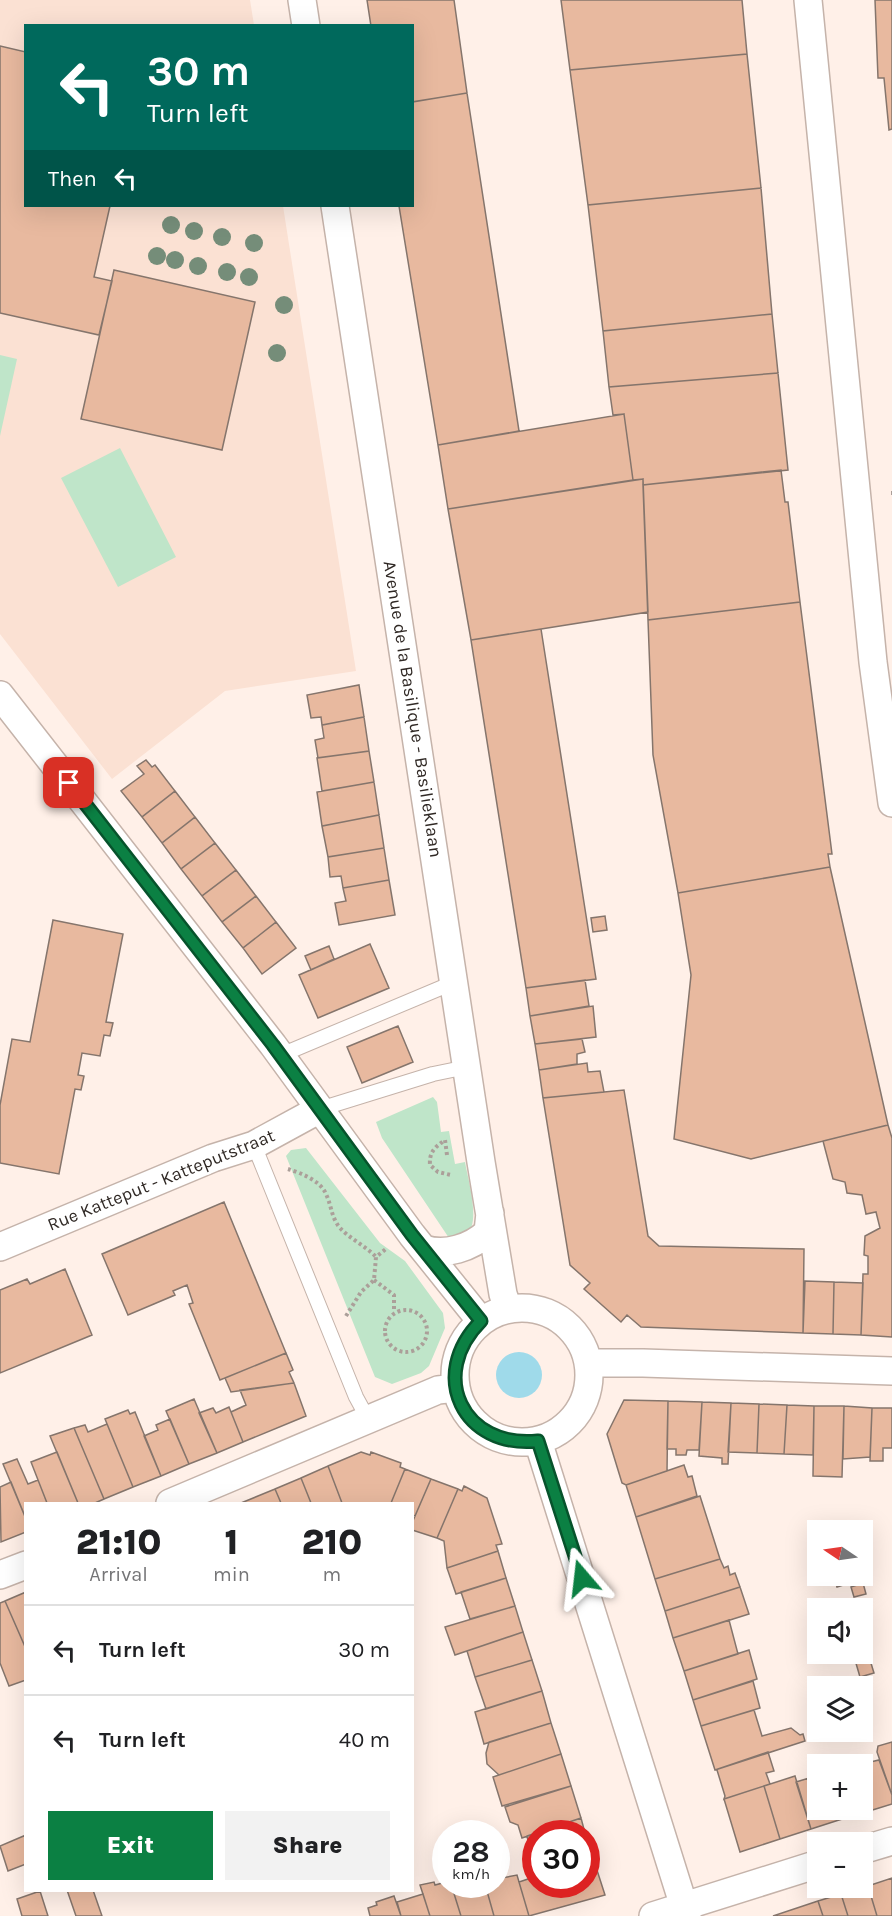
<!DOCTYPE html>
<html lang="en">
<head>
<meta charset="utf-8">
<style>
	body { margin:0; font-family:Karla,sans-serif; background:#f2f2f2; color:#202124; height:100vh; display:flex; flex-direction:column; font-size:22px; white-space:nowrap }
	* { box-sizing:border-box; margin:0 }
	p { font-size:20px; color:#757577 }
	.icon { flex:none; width:33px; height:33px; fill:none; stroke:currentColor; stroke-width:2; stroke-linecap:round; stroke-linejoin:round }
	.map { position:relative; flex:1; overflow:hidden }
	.side { position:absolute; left:24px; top:1502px; width:390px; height:390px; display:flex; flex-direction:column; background:#fff; border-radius:0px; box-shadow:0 6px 24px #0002 }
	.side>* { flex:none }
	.guide { position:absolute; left:24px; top:24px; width:390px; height:183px; border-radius:0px; box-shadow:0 6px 24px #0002; background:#00695c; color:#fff; overflow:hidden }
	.needle { width:39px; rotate:283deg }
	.fabs { position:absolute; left:807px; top:1520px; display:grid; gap:12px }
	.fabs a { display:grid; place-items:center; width:66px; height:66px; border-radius:0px; background:#fff; box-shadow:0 6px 24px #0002; font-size:30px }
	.speed { position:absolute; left:432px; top:1820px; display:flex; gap:12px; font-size:30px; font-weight:700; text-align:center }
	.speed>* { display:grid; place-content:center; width:78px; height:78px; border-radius:50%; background:#fff; box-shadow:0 6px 24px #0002; line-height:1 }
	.speed small { font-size:15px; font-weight:400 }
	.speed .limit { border:9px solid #d22; background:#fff; color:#111 }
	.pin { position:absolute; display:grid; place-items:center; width:51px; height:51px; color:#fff; margin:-26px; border-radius:12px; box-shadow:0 3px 9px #0006 }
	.me { position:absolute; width:66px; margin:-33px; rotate:343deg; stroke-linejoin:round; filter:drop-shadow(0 0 4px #0008) }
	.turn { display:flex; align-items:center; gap:21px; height:126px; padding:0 24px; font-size:27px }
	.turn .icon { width:78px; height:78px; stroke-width:2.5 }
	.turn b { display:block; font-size:42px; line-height:51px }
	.then { display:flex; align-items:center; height:57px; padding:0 24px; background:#0003; gap:12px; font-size:22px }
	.eta { display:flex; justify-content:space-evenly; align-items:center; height:102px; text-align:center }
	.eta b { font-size:36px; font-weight:800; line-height:42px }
	.button { display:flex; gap:12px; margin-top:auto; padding:12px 24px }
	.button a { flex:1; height:69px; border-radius:0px; background:#0b8043; color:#fff; font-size:24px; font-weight:800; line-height:69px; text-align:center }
	.button a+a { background:#f2f2f2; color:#202124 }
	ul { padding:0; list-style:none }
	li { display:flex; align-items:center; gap:18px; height:90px; padding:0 24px; border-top:2px solid #e0e0e0 }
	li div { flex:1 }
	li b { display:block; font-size:22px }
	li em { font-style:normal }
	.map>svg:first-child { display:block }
</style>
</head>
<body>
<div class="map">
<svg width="892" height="1916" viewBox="0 0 892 1916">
	<rect width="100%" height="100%" fill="#fff0e8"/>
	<path fill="#fbe1d3" d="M0 0H250L254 25 26 26V206H283L356 671 225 691 112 779 0 634Z"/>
	<path fill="#bfe5c9" d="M0 355 17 359 0 436Z
		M120 448 176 557 118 587 61 478Z
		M433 1097 437 1102 441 1132 449 1131 455 1164 465 1162C468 1180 482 1225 465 1236 461 1239 455 1240 451 1241L382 1138 376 1122Z
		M306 1148 380 1243 405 1261 443 1313 445 1328 429 1366 421 1373 392 1384 375 1377 286 1156 291 1150Z"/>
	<path fill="#9fdaea" d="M496 1375a23 23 0 1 1 46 0a23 23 0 1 1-46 0Z"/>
	<path fill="#e8b99f" stroke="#85756c" stroke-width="1.5" d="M367 0H454L467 93 412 102V26H371Z
		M561 0H742L747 54 570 70Z
		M875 0H892V129L889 130 884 78H878Z
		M0 46 26 52V206H110L94 277 112 281 99 335 0 313Z
		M747 54 761 188 588 205 570 70Z
		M467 93 519 431 438 445 399 206H412V102Z
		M761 188 772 314 603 331 588 205Z
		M114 270 255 302 222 450 81 419Z
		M772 314 778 373 609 387 603 331Z
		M778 373 788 470 643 485V479L633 480 624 414 613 415 609 387Z
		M624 414 633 480 448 509 438 445Z
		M781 470 785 502H788L800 602 648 620 643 485Z
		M643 479 648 612 471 640 448 509Z
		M800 602 832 854H828L830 867 678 893 653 755 648 620Z
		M541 629 596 979 526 988 471 640Z
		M359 685 364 717 322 725 321 717 311 718 307 695Z
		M364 717 369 751 318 758 315 740 324 738 322 725Z
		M369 751 374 782 322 791 317 758Z
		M146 760 152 767 155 765 175 791 142 817 121 791 144 774 137 766Z
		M374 782 379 815 322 826 317 792Z
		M175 791 195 817 162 843 142 817Z
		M379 815 384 848 328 857 322 826Z
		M195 817 215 843 181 869 162 843Z
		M215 843 236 870 202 896 181 869Z
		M384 848 389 880 343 888 341 876 330 877 328 857Z
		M830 867 888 1125 751 1159 674 1139 691 975 678 893Z
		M236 870 256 896 222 922 202 896Z
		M389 880 395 915 339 925 335 903 346 901 343 888Z
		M256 896 276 922 243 948 222 922Z
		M605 916 607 930 593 932 591 918Z
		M53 920 123 934 106 1022 113 1023 110 1036 104 1035 100 1056 82 1053 78 1075 84 1076 81 1090 75 1089 59 1174 0 1163V1105L12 1039 30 1042Z
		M276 922 296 948 262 974 243 948Z
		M370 944 389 988 318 1018 299 975Z
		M329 946 334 959 311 970 305 956Z
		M585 980 589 1006 530 1016 526 988Z
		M593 1006 596 1037 535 1044 530 1016Z
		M398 1026 413 1062 362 1083 347 1047Z
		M582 1039 585 1052 577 1054V1064L539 1070 535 1044Z
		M587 1063 588 1072 600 1071 604 1092 543 1098 539 1070Z
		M624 1090 648 1236 659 1246 804 1249 803 1333 641 1327 627 1315 621 1322 584 1289 590 1283 570 1265 543 1098Z
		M888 1125 892 1138V1337L861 1335 863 1274H868V1256L864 1255 865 1236 880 1228 876 1212 866 1214 862 1195 847 1193 845 1182 833 1179 823 1141Z
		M224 1202 286 1353 220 1380 189 1304 193 1303 187 1285 173 1291 175 1295 128 1315 102 1254Z
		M65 1269 92 1335 0 1373V1290L27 1279 30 1284Z
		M805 1281 834 1282 833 1334 803 1333Z
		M834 1282 863 1283 861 1335 833 1334Z
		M286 1353 293 1370 289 1372 294 1383 231 1392 225 1378Z
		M294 1383 306 1416 243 1442 231 1412 246 1405 240 1390Z
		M194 1399 217 1453 189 1464 166 1411Z
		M624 1400 668 1401 667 1471 626 1485 622 1483 607 1434Z
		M668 1401 702 1402 699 1450H687L686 1455H676V1449H667Z
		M702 1402 731 1403 728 1464H722V1458L699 1456Z
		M731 1403 759 1404 757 1453 728 1452Z
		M759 1404 787 1405 784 1454 757 1453Z
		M787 1405 814 1406 813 1455 784 1454Z
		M814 1406H844L842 1477 813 1476Z
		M844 1406 872 1408 870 1457 843 1459Z
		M229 1407 243 1442 217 1453 199 1413 213 1408 216 1413Z
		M872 1408H892V1448H883V1461H870Z
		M128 1410 130 1414 135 1412 161 1476 133 1487 105 1419Z
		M170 1419 189 1464 161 1476 144 1436 158 1430 156 1425Z
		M107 1424 133 1487 104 1499 74 1428 85 1425 88 1432Z
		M74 1428 104 1499 95 1503H78L50 1436Z
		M57 1452 78 1503H47L31 1462Z
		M361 1452 370 1455 371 1452 401 1463 400 1467 405 1469 391 1503H342L328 1466Z
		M17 1459 28 1484 38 1480 47 1503H26V1519L3 1464Z
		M684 1465 688 1477 692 1476 697 1496 636 1517 626 1485Z
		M328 1466 342 1503H311L301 1478Z
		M405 1469 431 1479 415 1516 412 1515V1503H391Z
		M301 1478 311 1503H281L275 1489Z
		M431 1479 458 1489 437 1538 412 1530V1523Z
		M11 1482 26 1519V1532L1 1542 0 1487Z
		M464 1486 487 1498 502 1544 496 1545 498 1551 447 1568 444 1541 437 1538 458 1489 462 1491Z
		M275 1489 281 1503H241Z
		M700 1496 720 1559 655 1579 636 1517Z
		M498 1551 506 1578 456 1594 447 1568Z
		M720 1559 724 1568 728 1566 730 1575 735 1573 740 1587 665 1611 655 1579Z
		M833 1575H856L862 1579 837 1587Z
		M506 1578 515 1606 470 1619 461 1592Z
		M863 1583 866 1594 854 1597 851 1587Z
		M740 1587 749 1614 673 1638 665 1611Z
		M26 1592V1649L5 1601Z
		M5 1601 26 1649V1680L9 1686 0 1663V1603Z
		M515 1606 523 1632 455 1655 445 1627Z
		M729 1620 738 1654 684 1671 673 1638Z
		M523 1632 532 1660 475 1677 467 1651Z
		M866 1647 874 1673 860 1677 853 1653H862V1648Z
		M749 1650 757 1679 693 1700 684 1671Z
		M532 1660 542 1691 486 1709 475 1677Z
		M753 1681 760 1708 701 1726 693 1700Z
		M542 1691 551 1723 484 1744 475 1712Z
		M754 1710 762 1736 791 1728 800 1735 803 1734 805 1741 715 1770 701 1726Z
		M551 1723 561 1754 499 1775 487 1764 486 1753 489 1742Z
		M892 1742V1795L877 1752 878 1746Z
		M768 1752 774 1771 766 1773 770 1784 724 1799 725 1796 717 1770H715Z
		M561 1754 571 1786 502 1806 493 1777Z
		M879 1760 892 1795V1804L866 1812 862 1799V1764Z
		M795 1776 811 1829 780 1839 764 1786Z
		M809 1778V1782L818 1780V1809H836L839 1820 811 1829 796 1782Z
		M571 1786 581 1818 522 1838 518 1825 510 1822 505 1807Z
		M764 1786 780 1839 740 1852 724 1799Z
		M862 1799 866 1812 839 1820 836 1809H862Z
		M581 1818 585 1833H536Z
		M536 1833V1884H586V1836L605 1895 529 1916 519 1882 534 1877 525 1852 530 1850 527 1836Z
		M26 1835V1864L8 1871 0 1846Z
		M499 1871 502 1878 517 1875 529 1916H494L485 1884H496V1872Z
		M892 1878V1916H877L868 1886Z
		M434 1882 435 1885 446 1882 451 1884 461 1916H430L420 1885Z
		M451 1884H485L494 1916H461Z
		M868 1886 877 1916H848L841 1894Z
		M67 1890H93L102 1916H76Z
		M40 1891 48 1916H22L17 1899Z
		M423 1894 430 1916H401L397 1902Z
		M841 1894 848 1916H823L818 1901Z
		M394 1896 401 1916H370L368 1908 377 1905 376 1902Z
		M818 1901 823 1916H773Z"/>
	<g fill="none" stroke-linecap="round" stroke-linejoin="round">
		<defs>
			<path id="service" d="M281 1055 455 982
				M320 1109 433 1074 467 1067
				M254 1145 356 1397 368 1419"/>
			<path id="minor" d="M302 0 306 26
				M808 0 873 662 892 803
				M335 206 481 1162 503 1294 508 1309
				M0 695 273 1045 412 1235 481 1321
				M0 1247 213 1158 254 1145 320 1109
				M424 1249C445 1256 471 1248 488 1232L490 1213
				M455 1375a67 67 0 1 1 134 0a67 67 0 1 1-134 0Z
				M589 1363H643L892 1371
				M538 1441 687 1916
				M170 1503 438 1390 456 1388
				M0 1575 26 1565
				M862 1850 892 1841
				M653 1916 818 1864"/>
		</defs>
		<use href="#service" stroke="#c5b3aa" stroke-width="16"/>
		<use href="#minor" stroke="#c5b3aa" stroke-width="30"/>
		<path stroke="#ab9f99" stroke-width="4" stroke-dasharray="3 3" stroke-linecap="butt" d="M891 493H892
			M447 1155 445 1140C435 1147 429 1152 430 1165L438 1172 451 1175
			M288 1169C301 1173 321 1181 326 1194 332 1207 331 1217 340 1228 350 1239 366 1246 376 1257
			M374 1280 394 1295V1312
			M385 1331a21 21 0 1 1 42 0a21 21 0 1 1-42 0Z
			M346 1316 361 1292 374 1280 376 1257 387 1248"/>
		<use href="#service" stroke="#fff" stroke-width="14"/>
		<use href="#minor" stroke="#fff" stroke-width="27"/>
	</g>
	<g fill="#758d79">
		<circle cx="171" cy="225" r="9"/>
		<circle cx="194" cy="231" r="9"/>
		<circle cx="222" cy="237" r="9"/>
		<circle cx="254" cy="243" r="9"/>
		<circle cx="157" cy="256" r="9"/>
		<circle cx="175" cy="260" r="9"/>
		<circle cx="198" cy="266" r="9"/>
		<circle cx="227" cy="272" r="9"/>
		<circle cx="249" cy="277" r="9"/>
		<circle cx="284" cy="305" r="9"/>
		<circle cx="277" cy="353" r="9"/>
	</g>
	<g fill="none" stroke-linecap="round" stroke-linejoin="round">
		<defs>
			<path id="route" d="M69 783 273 1045 412 1235 481 1321C427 1375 463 1449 538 1441L582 1578"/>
		</defs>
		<use href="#route" stroke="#07532c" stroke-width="15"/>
		<use href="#route" stroke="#0b8043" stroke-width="10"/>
	</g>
	<g text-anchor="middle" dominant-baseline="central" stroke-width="5" stroke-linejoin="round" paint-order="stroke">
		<g font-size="18" fill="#302925" stroke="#fff">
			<text transform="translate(413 709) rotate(81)">Avenue de la Basilique - Basilieklaan</text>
			<text transform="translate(161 1180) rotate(-22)">Rue Katteput - Katteputstraat</text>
		</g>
	</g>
</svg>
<div class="fabs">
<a><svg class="needle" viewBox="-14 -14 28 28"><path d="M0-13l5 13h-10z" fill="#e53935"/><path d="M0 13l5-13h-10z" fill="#757577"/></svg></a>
<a><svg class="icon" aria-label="sound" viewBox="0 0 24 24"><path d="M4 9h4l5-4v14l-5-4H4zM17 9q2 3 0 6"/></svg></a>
<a><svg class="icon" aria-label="layers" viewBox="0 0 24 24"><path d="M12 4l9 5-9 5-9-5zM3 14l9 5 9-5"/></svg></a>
<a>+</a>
<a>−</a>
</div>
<div class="speed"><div>28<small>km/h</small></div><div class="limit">30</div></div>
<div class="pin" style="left:69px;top:783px;background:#d93025"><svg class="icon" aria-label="arrive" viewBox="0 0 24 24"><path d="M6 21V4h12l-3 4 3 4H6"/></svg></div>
<svg class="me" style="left:582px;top:1578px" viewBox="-20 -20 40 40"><path d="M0-17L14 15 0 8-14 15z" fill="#0b8043" stroke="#fff" stroke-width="4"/></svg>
<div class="guide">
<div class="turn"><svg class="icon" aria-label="left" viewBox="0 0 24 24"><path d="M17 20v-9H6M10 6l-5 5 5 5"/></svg><div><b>30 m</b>Turn left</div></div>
<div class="then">Then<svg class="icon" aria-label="left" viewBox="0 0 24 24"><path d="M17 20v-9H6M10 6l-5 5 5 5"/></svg></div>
</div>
<section class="side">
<div class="eta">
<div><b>21:10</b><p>Arrival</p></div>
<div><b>1</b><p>min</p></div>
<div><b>210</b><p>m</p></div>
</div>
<ul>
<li><svg class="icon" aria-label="left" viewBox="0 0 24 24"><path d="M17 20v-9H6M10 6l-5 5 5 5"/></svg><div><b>Turn left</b></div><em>30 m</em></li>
<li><svg class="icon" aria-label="left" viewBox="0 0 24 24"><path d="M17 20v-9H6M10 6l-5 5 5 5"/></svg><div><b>Turn left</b></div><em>40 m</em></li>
</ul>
<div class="button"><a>Exit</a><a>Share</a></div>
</section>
</div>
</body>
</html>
